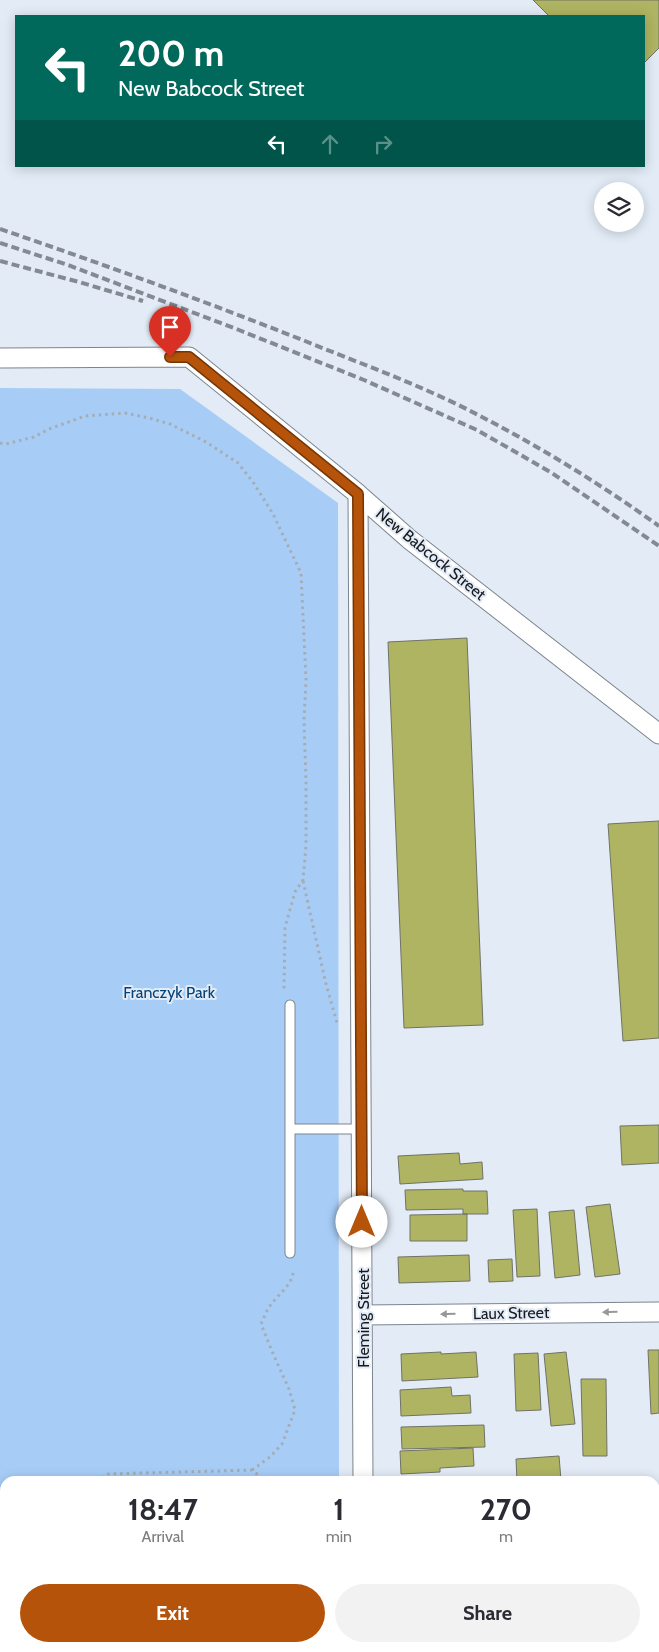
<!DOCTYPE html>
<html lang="en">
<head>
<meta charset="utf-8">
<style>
	body { margin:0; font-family:Cabin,sans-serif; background:#f2f2f3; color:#2b2b33; height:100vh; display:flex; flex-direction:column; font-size:19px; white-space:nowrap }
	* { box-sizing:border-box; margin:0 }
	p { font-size:16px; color:#7c7c81 }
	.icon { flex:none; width:28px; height:28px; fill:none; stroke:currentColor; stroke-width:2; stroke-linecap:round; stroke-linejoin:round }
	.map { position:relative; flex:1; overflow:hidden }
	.drawer { position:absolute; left:0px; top:1476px; width:660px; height:176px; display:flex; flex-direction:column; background:#fff; border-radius:15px 15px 0 0; box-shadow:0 2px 12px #0003 }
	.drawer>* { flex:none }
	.banner { position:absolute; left:15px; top:15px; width:630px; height:152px; border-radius:0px; box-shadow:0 2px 12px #0003; background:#00695c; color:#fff; overflow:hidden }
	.fabs { position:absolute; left:594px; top:182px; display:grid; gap:10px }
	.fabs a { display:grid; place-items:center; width:50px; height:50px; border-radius:50%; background:#fff; box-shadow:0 2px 12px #0003; font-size:25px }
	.pin { position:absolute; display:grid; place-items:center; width:42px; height:42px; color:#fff; margin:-51px -21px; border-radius:50% 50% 50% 0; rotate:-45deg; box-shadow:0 0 5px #0007 }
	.pin .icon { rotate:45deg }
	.me { position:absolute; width:55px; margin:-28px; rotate:0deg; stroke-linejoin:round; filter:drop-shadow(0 0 4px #0008) }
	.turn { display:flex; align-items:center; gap:18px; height:105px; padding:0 20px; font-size:22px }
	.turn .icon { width:65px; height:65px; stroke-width:2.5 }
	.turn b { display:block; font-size:35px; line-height:42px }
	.lanes { display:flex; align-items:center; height:48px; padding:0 20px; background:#0003; justify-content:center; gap:25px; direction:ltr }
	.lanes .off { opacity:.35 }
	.eta { display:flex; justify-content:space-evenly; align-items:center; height:85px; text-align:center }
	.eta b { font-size:30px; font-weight:700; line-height:35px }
	.button { display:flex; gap:10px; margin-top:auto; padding:10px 20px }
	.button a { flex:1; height:58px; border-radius:30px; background:#b45309; color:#fff; font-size:20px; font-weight:700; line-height:58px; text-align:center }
	.button a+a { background:#f2f2f3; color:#2b2b33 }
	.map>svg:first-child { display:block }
</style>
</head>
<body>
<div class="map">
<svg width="659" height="1652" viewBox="0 0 659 1652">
	<rect width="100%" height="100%" fill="#e2ebf6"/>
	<path fill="#a7cdf7" d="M0 388 180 389 338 503 339 1481H5V1648H339V1652H0Z"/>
	<path fill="#afb462" stroke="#717266" d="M533 0H659V48L644 63V16H549Z
		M467 638 483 1025 404 1028 388 642Z
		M659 821V1038L623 1041 608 824Z
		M659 1125V1163L622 1165 620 1126Z
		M459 1153 460 1164 482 1162 483 1179 400 1184 398 1156Z
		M463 1189V1191H487L488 1214H463V1209L406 1210 405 1190Z
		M610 1204 620 1274 595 1277 586 1207Z
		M537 1209 540 1276 517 1277 513 1210Z
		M574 1210 580 1275 555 1278 549 1212Z
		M467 1214V1241H410V1215Z
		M469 1255 470 1281 399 1283 398 1257Z
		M512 1259 513 1281 489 1282 488 1260Z
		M648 1350H659V1413L651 1414Z
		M441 1352V1354L476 1352 478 1377 402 1381 401 1354Z
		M566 1352 575 1424 551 1426 544 1354Z
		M538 1353 541 1410 516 1411 514 1354Z
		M581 1379H606L607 1456H583Z
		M451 1387 452 1396 470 1395 471 1413 401 1416 400 1390Z
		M484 1425 485 1447 402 1449 401 1427Z
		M473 1448 474 1466 440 1468V1472L401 1474 400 1451Z
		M559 1456 561 1480 517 1481 516 1459Z
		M655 1502H659V1531H655Z
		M619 1648H643V1652H619Z"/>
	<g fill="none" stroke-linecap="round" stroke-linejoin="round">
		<defs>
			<path id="lane" d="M290 1129H362
				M290 1253V1005"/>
			<path id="street" d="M0 358 189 357 358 494 409 539 659 734
				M358 494 363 1481
				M363 1315 659 1312
				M655 1596H659
				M364 1648V1652"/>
		</defs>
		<use href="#lane" stroke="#7c858e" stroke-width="11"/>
		<use href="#street" stroke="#7c858e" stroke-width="21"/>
		<path stroke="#a5acb5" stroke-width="3" stroke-dasharray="2.5 4" stroke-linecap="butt" d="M0 443 6 444 34 437 49 429 85 416 125 413 149 418 170 424 206 442 238 463 253 482 273 514 301 573 306 680 304 720 306 781V846L303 880 295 892 285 927 284 990
			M303 881 326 984 337 1023
			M252 1470 270 1457 282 1444 295 1410 289 1389 274 1356 261 1324C264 1318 266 1311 270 1306 277 1295 295 1283 293 1269
			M96 1481 108 1474 252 1470 266 1481
			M0 1608 5 1610
			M284 1648 285 1652"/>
		<use href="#lane" stroke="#fff" stroke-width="9"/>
		<use href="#street" stroke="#fff" stroke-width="19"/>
		<path stroke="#848a92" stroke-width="4" stroke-dasharray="8 4" stroke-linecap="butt" d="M0 229C103 264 204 301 305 341 364 365 426 387 482 417 544 449 603 486 659 526
			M0 243 68 265 239 330 364 380 477 430 552 473 659 546
			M0 261 79 282 143 301"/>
	</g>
	<defs><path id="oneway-solid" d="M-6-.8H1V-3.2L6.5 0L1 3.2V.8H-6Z" transform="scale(1.25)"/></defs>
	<g fill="#969899">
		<use href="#oneway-solid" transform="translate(610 1312) rotate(179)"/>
		<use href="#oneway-solid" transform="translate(448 1314) rotate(179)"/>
	</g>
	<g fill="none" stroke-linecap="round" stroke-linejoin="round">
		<defs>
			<path id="route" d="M170 357H189L358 494 362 1222"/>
		</defs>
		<use href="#route" stroke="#753606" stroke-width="12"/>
		<use href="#route" stroke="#b45309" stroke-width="9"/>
	</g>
	<g text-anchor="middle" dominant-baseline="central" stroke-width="4" stroke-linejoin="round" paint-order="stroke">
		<g font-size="16" fill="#16191d" stroke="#e2ebf6">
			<text transform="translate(431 554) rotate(39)">New Babcock Street</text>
			<text transform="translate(511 1313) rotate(-1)">Laux Street</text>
			<text transform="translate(363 1318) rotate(-90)">Fleming Street</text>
		</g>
		<g font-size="16" fill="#014277" stroke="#e2ebf6">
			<text x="169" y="992">Franczyk Park</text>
		</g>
	</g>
</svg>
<div class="fabs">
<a><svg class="icon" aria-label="layers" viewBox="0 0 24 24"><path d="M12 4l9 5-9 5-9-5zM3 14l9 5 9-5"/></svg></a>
</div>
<div class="pin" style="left:170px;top:357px;background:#d93025"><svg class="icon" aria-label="arrive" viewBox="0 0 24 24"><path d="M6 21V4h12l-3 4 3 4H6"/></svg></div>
<svg class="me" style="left:362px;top:1222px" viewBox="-20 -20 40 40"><circle r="19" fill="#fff"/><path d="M0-13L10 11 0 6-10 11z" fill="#b45309"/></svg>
<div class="banner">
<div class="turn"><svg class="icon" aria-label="left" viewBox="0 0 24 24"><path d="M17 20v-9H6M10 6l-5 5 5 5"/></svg><div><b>200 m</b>New Babcock Street</div></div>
<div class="lanes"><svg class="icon" aria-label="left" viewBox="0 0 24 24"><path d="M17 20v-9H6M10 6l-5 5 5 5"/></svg><svg class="icon off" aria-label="ahead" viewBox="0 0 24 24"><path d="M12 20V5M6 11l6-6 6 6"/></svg><svg class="icon off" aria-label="right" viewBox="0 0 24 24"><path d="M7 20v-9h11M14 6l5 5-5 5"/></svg></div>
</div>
<section class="drawer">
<div class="eta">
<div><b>18:47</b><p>Arrival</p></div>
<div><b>1</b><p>min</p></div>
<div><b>270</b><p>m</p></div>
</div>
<div class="button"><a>Exit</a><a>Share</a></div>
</section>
</div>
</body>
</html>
